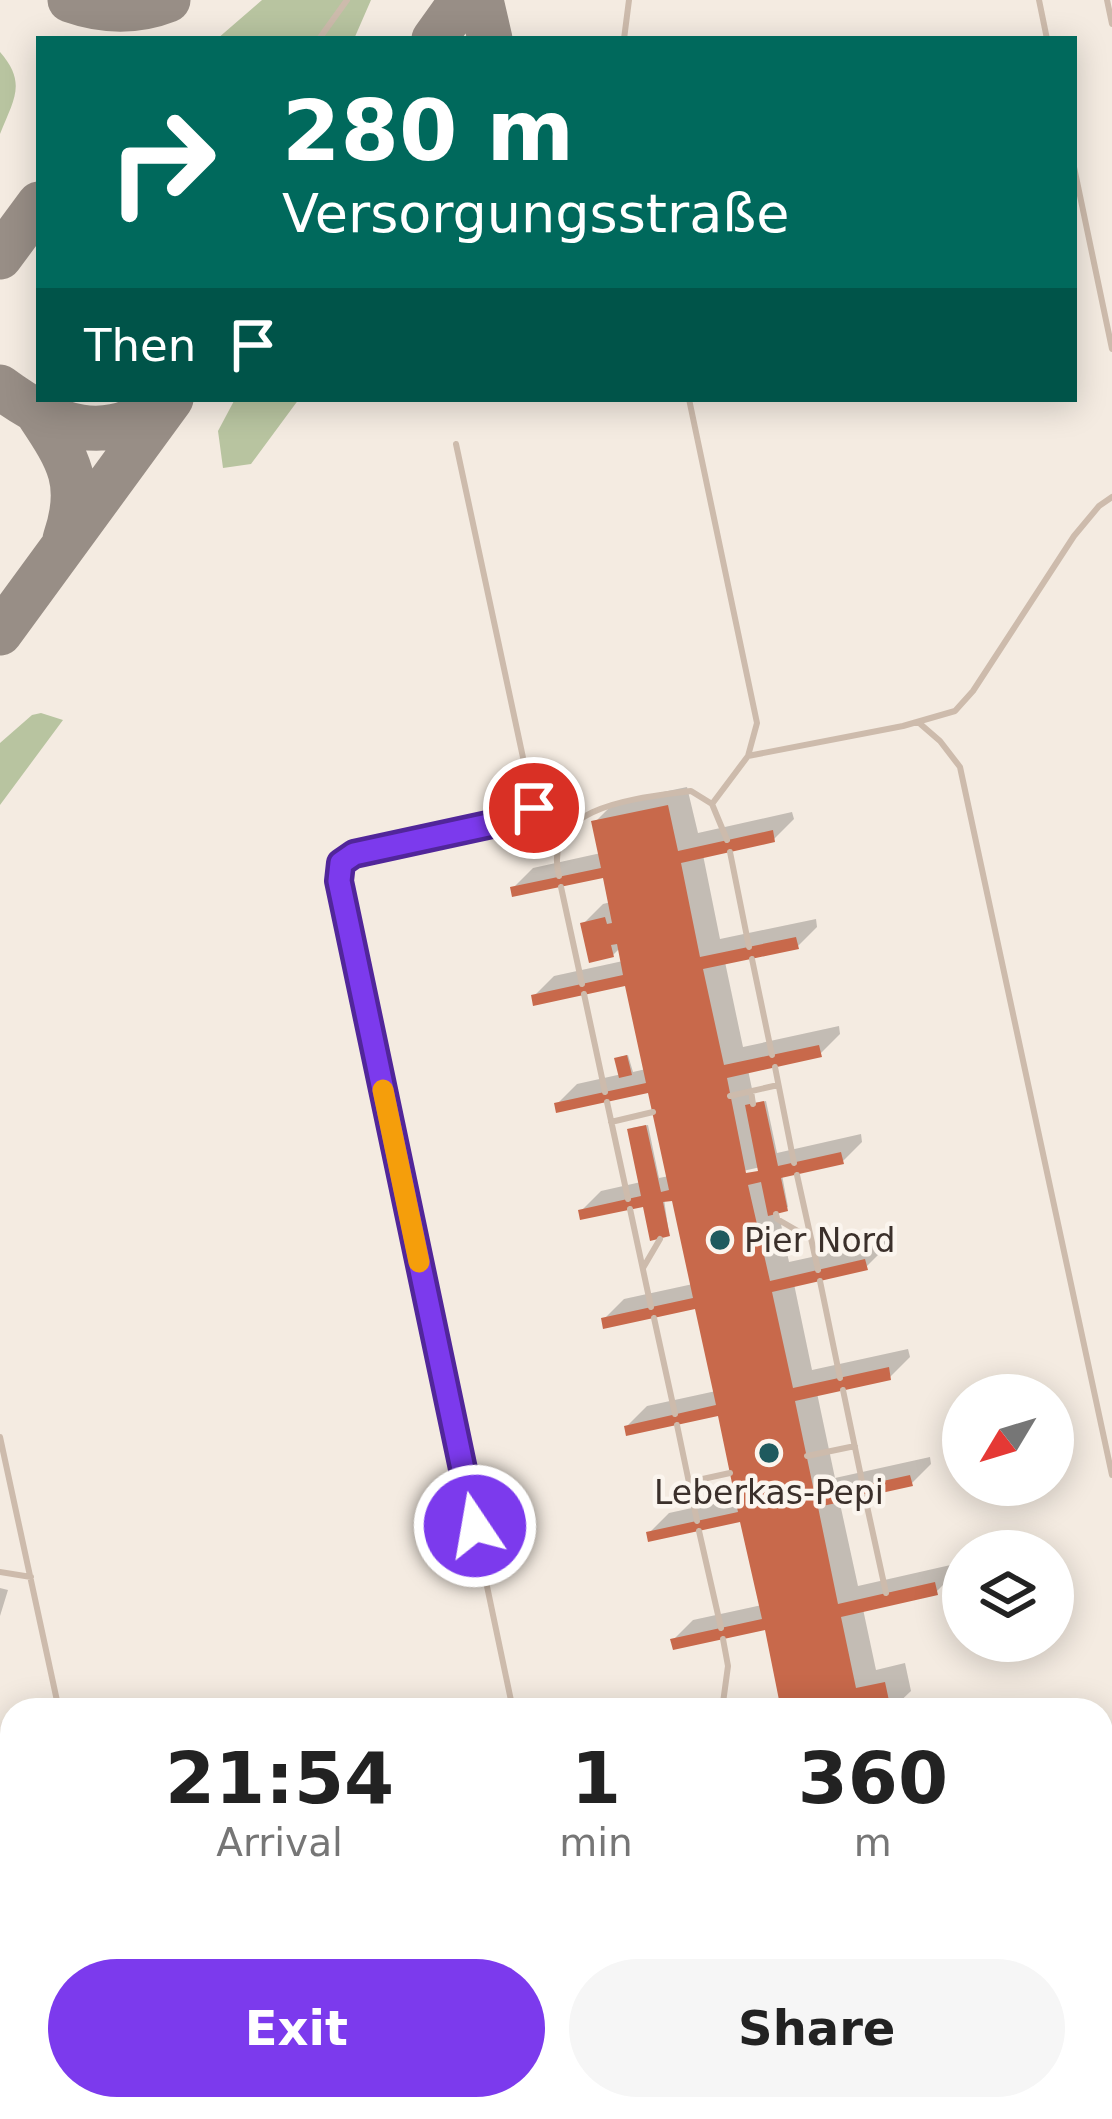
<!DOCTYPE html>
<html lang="en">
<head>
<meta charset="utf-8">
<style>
	body { margin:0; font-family:"DejaVu Sans",sans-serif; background:#f6f6f6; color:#222; height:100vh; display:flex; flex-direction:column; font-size:45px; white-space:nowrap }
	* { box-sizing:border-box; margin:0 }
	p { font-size:39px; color:#767676 }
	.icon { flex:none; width:66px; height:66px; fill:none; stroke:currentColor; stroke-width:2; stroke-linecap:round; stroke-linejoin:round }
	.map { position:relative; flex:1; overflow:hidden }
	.sheet { position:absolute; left:0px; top:1698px; width:1113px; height:423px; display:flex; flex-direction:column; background:#fff; border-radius:36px 36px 0 0; box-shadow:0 6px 30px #0003 }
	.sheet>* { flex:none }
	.guide { position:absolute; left:36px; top:36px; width:1041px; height:366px; border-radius:0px; box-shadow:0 6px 30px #0003; background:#00695c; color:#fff; overflow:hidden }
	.needle { width:78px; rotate:232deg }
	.buttons { position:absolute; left:942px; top:1374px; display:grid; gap:24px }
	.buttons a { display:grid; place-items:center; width:132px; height:132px; border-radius:50%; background:#fff; box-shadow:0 6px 30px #0003; font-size:60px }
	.pin { position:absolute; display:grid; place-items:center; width:102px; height:102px; color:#fff; margin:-51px; border:6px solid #fff; border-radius:50%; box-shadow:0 3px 12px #0007 }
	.me { position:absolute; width:132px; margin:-66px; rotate:348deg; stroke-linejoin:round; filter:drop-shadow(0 0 9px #0008) }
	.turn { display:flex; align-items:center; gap:42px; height:252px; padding:0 48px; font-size:54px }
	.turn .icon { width:156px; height:156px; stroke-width:2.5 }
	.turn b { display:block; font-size:84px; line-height:102px }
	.then { display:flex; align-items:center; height:114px; padding:0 48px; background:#0003; gap:24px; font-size:45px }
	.eta { display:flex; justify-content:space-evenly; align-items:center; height:204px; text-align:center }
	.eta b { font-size:72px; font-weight:800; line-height:84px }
	.action { display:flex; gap:24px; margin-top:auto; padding:24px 48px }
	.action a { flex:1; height:138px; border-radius:72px; background:#7c3aed; color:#fff; font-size:48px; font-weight:800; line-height:138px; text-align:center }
	.action a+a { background:#f6f6f6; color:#222 }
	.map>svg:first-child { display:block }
</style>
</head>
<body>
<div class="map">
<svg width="1112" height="2119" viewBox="0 0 1112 2119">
	<rect width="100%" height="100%" fill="#f4ebe1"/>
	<path fill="#b8c4a0" d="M262 0H371L354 39H217Z
		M0 52C27 83 14 99 0 134Z
		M235 399H299L251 464 223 468 218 431Z
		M41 713 63 720 0 805V743L32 715Z"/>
	<path fill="#0003" fill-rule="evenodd" d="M687 787 698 833 792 812 794 819 774 839 703 855 720 939 816 919 817 927 797 947 725 962 743 1047 839 1026 840 1034 820 1054 748 1070 755 1103 766 1101 777 1153 861 1134 862 1142 842 1162 782 1175 788 1207 778 1210 789 1262 885 1241 886 1247 866 1267 794 1284 812 1370 908 1349 910 1357 890 1377 817 1393 835 1478 930 1457 931 1464 911 1484 839 1499 858 1586 955 1564 956 1572 936 1592 863 1609 876 1670 905 1663 911 1691 891 1710H785L767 1626 673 1640 693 1620 762 1605 743 1519 649 1533 669 1513 738 1498 721 1412 627 1426 647 1406 716 1391 697 1305 604 1319 624 1299 693 1284 674 1197 664 1199 669 1234 645 1203 581 1211 601 1191 641 1182 632 1128 648 1125 659 1178 669 1176 651 1090 557 1104 577 1084 622 1074 620 1057 628 1055 633 1072 646 1069 628 982 534 996 554 976 623 961 621 947 613 955 583 924 603 904 611 902 606 874 513 888 533 868 601 853 595 822 615 802ZM774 1164 766 1172 744 1177 743 1171Z
		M0 1588 8 1590 0 1616Z
		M309 2109H596L603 2113 600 2119H308Z
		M730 2109H1048L1054 2119H740Z"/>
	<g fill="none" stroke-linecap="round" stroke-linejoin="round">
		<path stroke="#988e86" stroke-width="45" d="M70 0C104 12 135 13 168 0
			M481 0 490 39
			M434 39 462 0
			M0 257 39 204
			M0 387C54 427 106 449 165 401
			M39 415C69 460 84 484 65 539
			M0 633 171 399"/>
	</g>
	<path fill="#c8694b" d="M668 805 678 851 773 830 775 842 681 863 700 957 796 937 799 949 703 969 724 1065 819 1045 822 1057 727 1078 746 1173 758 1171 745 1105 764 1101 778 1166 841 1152 844 1164 781 1178 788 1211 768 1216 761 1182 748 1185 770 1281 865 1259 868 1270 772 1292 793 1388 889 1367 891 1380 795 1401 815 1496 910 1475 913 1486 818 1507 838 1604 935 1582 938 1595 841 1617 856 1688 885 1682 891 1710H781L765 1630 673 1650 670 1639 762 1619 740 1522 648 1542 646 1532 738 1512 718 1416 626 1436 624 1426 716 1405 695 1309 603 1329 601 1318 693 1298 672 1201 663 1202 670 1236 650 1241 643 1207 580 1220 578 1210 641 1196 627 1129 646 1125 661 1192 669 1190 648 1093 556 1113 554 1103 646 1083 625 986 533 1006 531 995 623 975 617 944 611 945 614 957 589 963 580 923 605 917 607 924 612 923 603 878 512 897 510 887 601 868 591 821Z
		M627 1055 632 1075 619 1078 614 1058Z
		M12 1921V1968L2 1970 0 1924Z
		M306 2109H479L499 2119H305Z
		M503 2109H521L538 2119H500Z
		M727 2109H1030L1035 2119H737Z"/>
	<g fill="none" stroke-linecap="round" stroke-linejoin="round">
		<path stroke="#b9a596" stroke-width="3" stroke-dasharray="6 6" stroke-linecap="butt" d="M1021 2109 1027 2119
			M652 2119 659 2109"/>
		<path stroke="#cdbbac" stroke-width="6" d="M1039 0 1047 39
			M1107 0 1112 24
			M319 39 347 0
			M624 39 629 0
			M1074 167 1112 349
			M689 399 757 723 748 756 712 804
			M456 444 534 809
			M918 722 940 741 960 767 1112 1475
			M748 756 903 726 955 711 973 691 1074 536 1099 506 1112 497
			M730 852 749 947
			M559 876C541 804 642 798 691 791L712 804 727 840
			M561 887 582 984
			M752 959 772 1055
			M584 994 605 1092
			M775 1067 794 1163
			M751 1091 753 1104
			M730 1096 778 1085
			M607 1102 628 1199
			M611 1122 653 1112
			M797 1175 818 1270
			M630 1209 651 1307
			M776 1214 777 1219 810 1238
			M643 1268 660 1239
			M820 1281 840 1378
			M654 1318 675 1414
			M843 1390 863 1486
			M677 1425 697 1521
			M0 1437 59 1710
			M807 1456 855 1446
			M689 1482 730 1473
			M865 1497 886 1593
			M699 1531 721 1628
			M0 1572 31 1577
			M513 1710 339 882 341 863 354 854 520 818 534 809 563 833
			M722 1710 728 1666 723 1639
			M0 1778 12 1780
			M0 1900 12 1897
			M710 2109 722 2119
			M737 2109 747 2119
			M752 2109 762 2119
			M523 2110 524 2109"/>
		<path stroke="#cdbbac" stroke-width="14" d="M0 1989 12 1991
			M558 2109 577 2119
			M293 2119 295 2109"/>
		<path stroke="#a18a7d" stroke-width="18" d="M791 2109 802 2119
			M31 2119 33 2109"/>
	</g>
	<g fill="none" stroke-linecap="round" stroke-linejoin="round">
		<defs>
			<path id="route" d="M475 1526 339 881 341 863 354 854 520 818 534 808"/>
		</defs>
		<use href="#route" stroke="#51269a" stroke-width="30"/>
		<use href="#route" stroke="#7c3aed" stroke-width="21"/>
		<path stroke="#f59e0b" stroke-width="21" d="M383 1090 419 1262"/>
	</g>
	<g fill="#1f5a5e" stroke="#fbf5ee" stroke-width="4.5">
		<circle cx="720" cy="1240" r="12"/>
		<circle cx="769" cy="1453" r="12"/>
	</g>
	<g text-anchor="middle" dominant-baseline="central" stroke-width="9" stroke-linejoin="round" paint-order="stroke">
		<g font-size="33" fill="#3b302b" stroke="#fbf5ee" text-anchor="start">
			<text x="744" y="1240">Pier Nord</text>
			<text x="769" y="1492" text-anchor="middle">Leberkas-Pepi</text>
		</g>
	</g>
</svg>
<div class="buttons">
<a><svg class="needle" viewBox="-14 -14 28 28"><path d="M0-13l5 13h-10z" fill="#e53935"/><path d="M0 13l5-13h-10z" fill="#767676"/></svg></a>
<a><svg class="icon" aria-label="layers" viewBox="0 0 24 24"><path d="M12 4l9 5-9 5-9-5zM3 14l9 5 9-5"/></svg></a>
</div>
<div class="pin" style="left:534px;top:808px;background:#d93025"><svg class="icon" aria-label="arrive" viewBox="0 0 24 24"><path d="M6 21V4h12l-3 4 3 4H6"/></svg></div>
<svg class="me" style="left:475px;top:1526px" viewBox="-20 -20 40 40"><circle r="17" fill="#7c3aed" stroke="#fff" stroke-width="3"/><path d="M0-11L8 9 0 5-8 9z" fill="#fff"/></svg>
<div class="guide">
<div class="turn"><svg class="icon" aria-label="right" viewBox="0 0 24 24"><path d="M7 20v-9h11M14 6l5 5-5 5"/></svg><div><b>280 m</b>Versorgungsstraße</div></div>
<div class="then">Then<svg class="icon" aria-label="arrive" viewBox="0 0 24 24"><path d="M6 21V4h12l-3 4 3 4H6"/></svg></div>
</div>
<section class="sheet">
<div class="eta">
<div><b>21:54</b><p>Arrival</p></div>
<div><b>1</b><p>min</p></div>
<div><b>360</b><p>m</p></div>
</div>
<div class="action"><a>Exit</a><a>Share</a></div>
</section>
</div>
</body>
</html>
